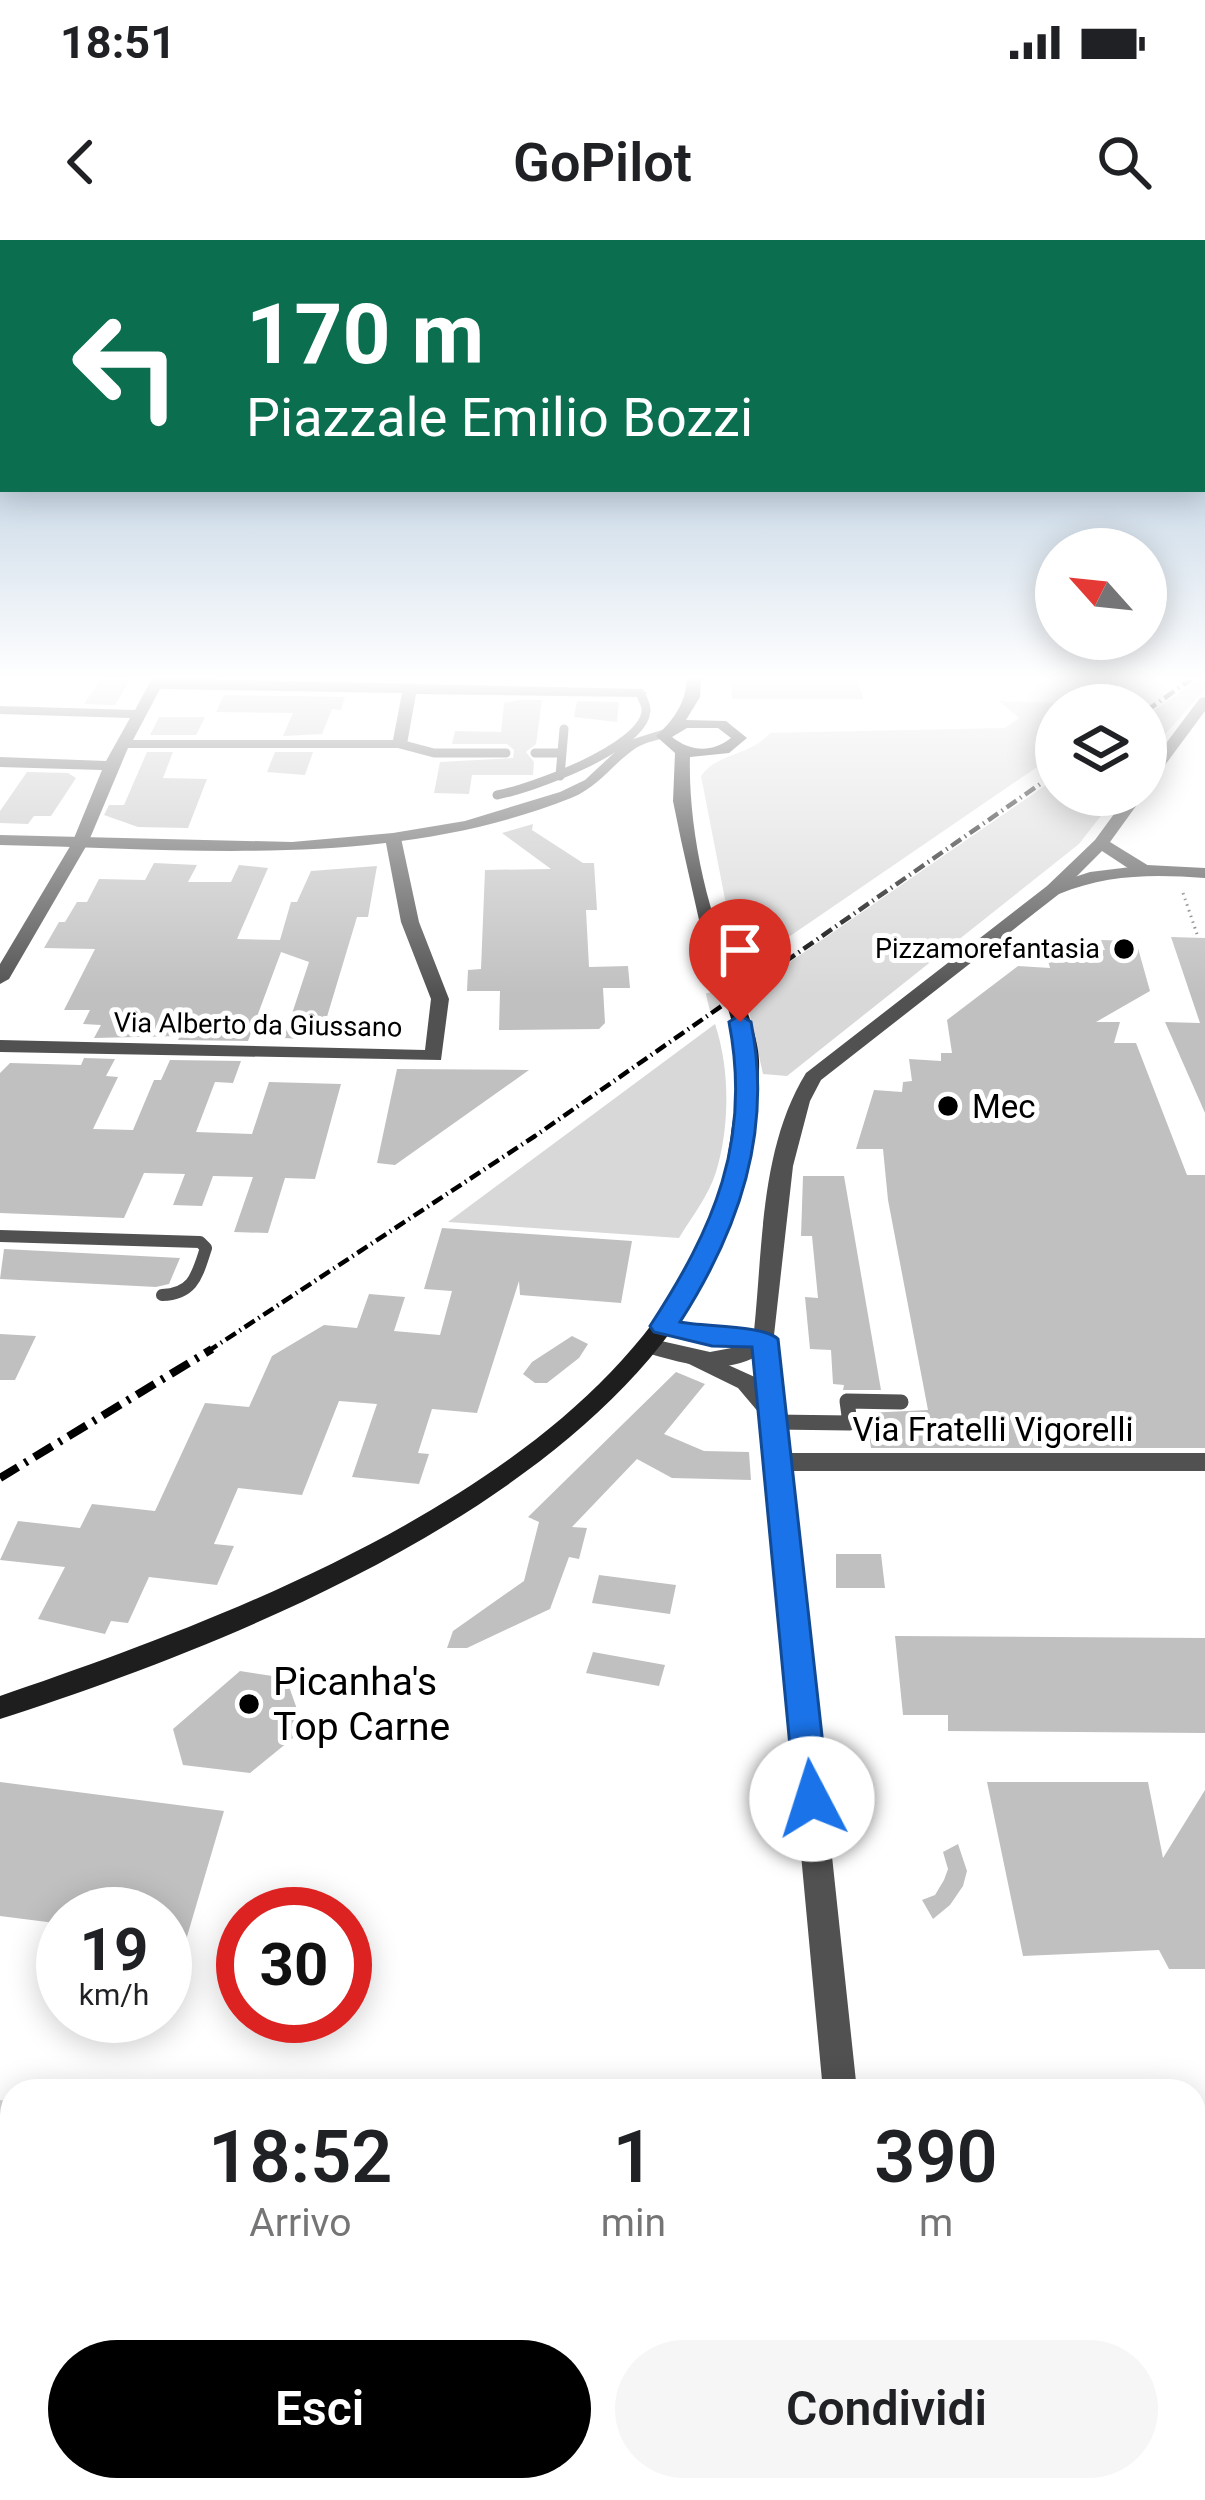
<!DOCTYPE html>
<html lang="it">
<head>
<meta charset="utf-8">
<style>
	body { margin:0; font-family:Roboto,sans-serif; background:#f6f6f6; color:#202124; height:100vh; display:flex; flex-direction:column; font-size:45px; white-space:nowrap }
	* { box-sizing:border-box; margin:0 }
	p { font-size:39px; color:#757577 }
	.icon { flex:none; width:66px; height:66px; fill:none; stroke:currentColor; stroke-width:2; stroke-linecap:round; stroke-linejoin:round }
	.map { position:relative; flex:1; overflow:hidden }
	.sheet { position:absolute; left:0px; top:1839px; width:1206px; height:423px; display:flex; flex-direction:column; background:#fff; border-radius:36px 36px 0 0; box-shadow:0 6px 30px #0003 }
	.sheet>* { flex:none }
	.hud { position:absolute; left:0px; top:0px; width:1206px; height:252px; box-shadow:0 6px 30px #0003; background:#0b6e4f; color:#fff; overflow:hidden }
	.needle { width:78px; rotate:297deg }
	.controls { position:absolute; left:1035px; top:288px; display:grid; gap:24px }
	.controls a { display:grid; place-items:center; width:132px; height:132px; border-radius:50%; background:#fff; box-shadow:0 6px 30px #0003; font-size:60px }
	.speed { position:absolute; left:36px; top:1647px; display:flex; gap:24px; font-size:60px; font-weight:700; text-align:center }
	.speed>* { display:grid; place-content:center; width:156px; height:156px; border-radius:50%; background:#fff; box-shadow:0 6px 30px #0003; line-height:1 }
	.speed small { font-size:30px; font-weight:400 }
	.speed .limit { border:18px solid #d22; background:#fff; color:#111 }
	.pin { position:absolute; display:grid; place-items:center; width:102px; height:102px; color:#fff; margin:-123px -51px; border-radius:50% 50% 50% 0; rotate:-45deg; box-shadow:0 0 12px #0007 }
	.pin .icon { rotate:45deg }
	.me { position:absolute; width:132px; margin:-66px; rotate:355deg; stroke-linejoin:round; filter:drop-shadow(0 0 9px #0008) }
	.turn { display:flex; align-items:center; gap:42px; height:252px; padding:0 48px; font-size:54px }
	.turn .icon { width:156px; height:156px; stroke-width:2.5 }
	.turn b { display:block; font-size:84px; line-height:102px }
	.eta { display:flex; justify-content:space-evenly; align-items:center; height:204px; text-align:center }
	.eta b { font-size:72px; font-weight:600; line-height:84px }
	.cta { display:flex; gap:24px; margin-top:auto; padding:24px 48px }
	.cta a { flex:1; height:138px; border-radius:72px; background:#000; color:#fff; font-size:48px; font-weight:600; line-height:138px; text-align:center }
	.cta a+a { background:#f6f6f6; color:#202124 }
	.status { display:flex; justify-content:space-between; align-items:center; height:84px; padding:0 60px; background:#fff; direction:ltr }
	.status svg { height:33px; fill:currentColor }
	header { display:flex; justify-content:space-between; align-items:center; height:156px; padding:0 48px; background:#fff; font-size:54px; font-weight:600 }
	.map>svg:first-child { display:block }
</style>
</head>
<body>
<div class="status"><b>18:51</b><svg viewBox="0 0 49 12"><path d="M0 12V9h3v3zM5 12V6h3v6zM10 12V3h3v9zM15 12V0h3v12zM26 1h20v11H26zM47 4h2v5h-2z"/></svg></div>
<header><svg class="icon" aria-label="back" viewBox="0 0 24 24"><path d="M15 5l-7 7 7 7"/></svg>GoPilot<svg class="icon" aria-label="search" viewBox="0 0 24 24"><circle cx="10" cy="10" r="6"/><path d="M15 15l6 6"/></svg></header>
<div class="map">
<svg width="1205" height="2260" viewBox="0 0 1205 2260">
	<rect width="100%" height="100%" fill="#fff"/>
	<path fill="#d8d8d8" d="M1205 440V449L1146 516V476L1197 441Z
		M999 461 1117 465H1056V514L739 731 701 536C716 513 751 516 770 493L1005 488 1019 478Z
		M1056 538V555H1117L1079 604 787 836 763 834 745 753Z
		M715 784C730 829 730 886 716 932 709 955 691 978 679 998L448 982Z
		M0 1860 12 1862V2250H1114L1116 2260H0Z"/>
	<path fill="#c0c0c0" d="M102 438H131L115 465 84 464Z
		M731 440H858L863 459H732Z
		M224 455 345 457 341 470 332 469 322 494 283 496 293 473 216 472Z
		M519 460H542L536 504 526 512 534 522 533 535H472L469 554 434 553 440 522 513 518 514 510 507 504H452L455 491 501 492 504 463Z
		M577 461 619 462 617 482 574 477Z
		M159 477H205L196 495H150Z
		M147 512H173L163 538 207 539 188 588 138 587 104 575 109 565H124Z
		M275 512H313L305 535 267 532Z
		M27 532 68 533 76 538 51 576H34L28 584 0 583V571Z
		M533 584 532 590 583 623H594L597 670H586L589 727 628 726 630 748H603L605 783 599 789 499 790 500 751H467L468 730 481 729 485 630 551 629 502 593Z
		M154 623 197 625 188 642H231L239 625 268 628 237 699 280 700 291 662H297L311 631 377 626 368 677H357L323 790 305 789 302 799 284 798 309 722 281 712 248 801 178 800 180 796 94 798 101 785 83 784 90 770H64L95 709 44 708 59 682H65L77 662H87L99 639 145 640Z
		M1171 697 1205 698V873L1165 782 1200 783Z
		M1101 700 1136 701 1150 751 1096 782H1120L1114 803H1136L1187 935H1205V1208H871L866 1173 928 1170 888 960 883 909H856L874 850 902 852 903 842 912 841 909 819 941 821V813H952L947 780 1018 726 1050 728 1047 717 1079 718 1076 709 1105 710Z
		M84 818 115 819 106 836 118 837 93 889 133 890 154 840H161L170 820 241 821 233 843 215 842 196 892 252 894 269 842 341 844 315 939 285 938 268 993 234 992 253 937 213 936 202 966 173 965 185 934 144 933 124 978 0 973V833L10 823 81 825Z
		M397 829 529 830 395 925 377 923Z
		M803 936H844L881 1150H843L844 1145 833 1144 831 1110 810 1109 805 1057 818 1058 812 996H801Z
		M442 988 632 1001 621 1063 520 1055 519 1041 477 1173 432 1169 418 1213 429 1214 419 1244 352 1237 377 1164 339 1161 302 1255 238 1248 214 1304 234 1306 217 1345 149 1337 128 1383 111 1381 105 1394 38 1379 65 1327 0 1320 18 1281 80 1288 92 1264 155 1271 205 1163 249 1167 272 1116 324 1085 357 1088 369 1054 405 1057 394 1091 440 1095 452 1051 424 1049Z
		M4 1009 180 1018 169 1044 156 1047 0 1039Z
		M0 1094 36 1096 15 1140H0Z
		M572 1096 588 1104 579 1118 547 1143H535L523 1134 532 1122Z
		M676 1132 705 1144 664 1194 704 1211 749 1212 751 1240 672 1238 637 1219 572 1287 587 1288 579 1319 569 1317 550 1369 467 1408H447L453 1391 524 1341 539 1282 528 1277Z
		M836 1314H881L885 1348H836Z
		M599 1335 676 1345 670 1374 592 1363Z
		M895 1396 1205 1398V1493L948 1491V1475H903Z
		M593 1412 665 1425 659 1446 586 1433Z
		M240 1431 286 1438 304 1489 250 1533 183 1525 173 1489Z
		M0 1542 224 1571 186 1700 165 1697V1674H63V1684L0 1676Z
		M987 1542H1148L1163 1618 1205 1550V1729H1169L1159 1710 1023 1716Z
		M958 1604 967 1631 963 1646 950 1665 933 1679 922 1660 935 1655 944 1640 948 1629 943 1612Z"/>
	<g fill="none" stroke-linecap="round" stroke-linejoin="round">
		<path stroke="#d9d9d9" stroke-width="21" stroke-dasharray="21 10" stroke-linecap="butt" d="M716 751 720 768"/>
		<path stroke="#737373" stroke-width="3" stroke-dasharray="1.5 4.5" stroke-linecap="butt" d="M1183 653 1197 694"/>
		<path stroke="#515151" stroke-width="9" d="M400 504 434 513H506
			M535 513H562
			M560 536 564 489
			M497 555C529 549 643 509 646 471 647 466 642 458 640 453"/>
		<path stroke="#515151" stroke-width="12" d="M0 996 200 1002 206 1008C197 1035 194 1054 162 1055"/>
		<path stroke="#515151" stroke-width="15" d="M774 1182 850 1183 847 1161 901 1162"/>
		<path fill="#515151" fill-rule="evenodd" d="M152 438 640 449 647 453 640 457 416 454 407 504 400 508H128L88 603 9 739 0 744V724L72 603 102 530 0 527V517L106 521 130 478 0 474V466L135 470ZM160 449 402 453 393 500H133Z
			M1205 457V471L1151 544 1146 546V530L1200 458Z
			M1128 555H1144L1110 602 1149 626V634H1137L1102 611 1059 654H1047V646L1095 600Z
			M393 593 401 598 419 682 449 759 441 820 0 812V800L425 810 431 759 401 682 385 598Z
			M765 1091 777 1099 789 1213H1205V1231H791L857 1851H823L760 1174 738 1148 687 1123 683 1118 695 1110 757 1138 753 1099Z"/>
		<path fill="#515151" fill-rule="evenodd" d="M665 489 670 490V496C659 500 645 502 636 508 612 524 599 547 571 558 390 630 190 609 0 605V595L292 602 393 593 465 581 560 552 585 540 627 501Z
			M1147 625 1205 628V638C1154 634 1107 634 1059 654L821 840 810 861 793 926 773 1104C734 1141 686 1124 640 1111L636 1106 648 1098 710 1112 742 1106H712L655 1091 651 1086 663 1079 712 1090 754 1091C763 1006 760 908 806 833L1047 646 1090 632Z"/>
		<path fill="#1e1e1e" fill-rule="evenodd" d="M687 438H701L700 457 686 480 726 481 747 498 729 513 690 517C688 586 707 680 740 741L731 746 725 745 706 711 681 600 673 561 675 513 656 496C673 481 686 463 687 438ZM687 488H718L731 498C712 513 691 512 672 497Z
			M734 752 743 758C749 778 758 799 759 820 760 846 754 875 750 901 714 1217 262 1394 0 1479V1456C255 1369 690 1209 730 901 733 875 740 846 740 820 739 799 730 778 725 758Z"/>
		<path stroke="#000" stroke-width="4.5" stroke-dasharray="12 4.5 1.5 4.5" stroke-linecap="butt" d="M1146 471 1193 438
			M207 1112 535 896 1056 533"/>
		<path stroke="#000" stroke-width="8" stroke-dasharray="21 8 3 8" stroke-linecap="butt" d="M0 1238 212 1109"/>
	</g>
	<linearGradient id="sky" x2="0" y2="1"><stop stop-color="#8baccb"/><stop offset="0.58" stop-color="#fff"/><stop offset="1" stop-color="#fff" stop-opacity="0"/></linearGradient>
	<rect width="1205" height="755" fill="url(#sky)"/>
	<path fill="#1a73e8" stroke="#114b97" stroke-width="3" d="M740 775 751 782C773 891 739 990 680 1082 704 1087 764 1085 778 1099L829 1559 824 1569 812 1573 800 1569 795 1559 752 1107 712 1106 654 1092 650 1086C714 988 752 901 729 782Z"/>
	<g fill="#000" stroke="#fff" stroke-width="4.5">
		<circle cx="1124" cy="709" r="12"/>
		<circle cx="948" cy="866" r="12"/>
		<circle cx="249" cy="1464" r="12"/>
	</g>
	<g text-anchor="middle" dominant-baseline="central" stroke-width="10" stroke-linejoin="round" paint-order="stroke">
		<g font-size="27" fill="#000" stroke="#fff" text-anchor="end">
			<text x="1100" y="709">Pizzamorefantasia</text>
		</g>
		<g font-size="27" fill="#000" stroke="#fff">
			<text transform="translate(258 785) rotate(1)">Via Alberto da Giussano</text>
		</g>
		<g font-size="33" fill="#000" stroke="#fff" text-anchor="start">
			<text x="972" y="866">Mec</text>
		</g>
		<g font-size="33" fill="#000" stroke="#fff">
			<text x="993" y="1189">Via Fratelli Vigorelli</text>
		</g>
		<g font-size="39" fill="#000" stroke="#fff" text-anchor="start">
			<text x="273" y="1442">Picanha's<tspan x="273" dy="45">Top Carne</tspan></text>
		</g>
	</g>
</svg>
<div class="controls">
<a><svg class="needle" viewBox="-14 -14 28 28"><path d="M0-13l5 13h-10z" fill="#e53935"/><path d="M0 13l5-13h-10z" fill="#757577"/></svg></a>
<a><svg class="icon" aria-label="layers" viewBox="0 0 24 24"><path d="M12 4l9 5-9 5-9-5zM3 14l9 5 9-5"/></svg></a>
</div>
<div class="speed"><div>19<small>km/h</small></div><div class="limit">30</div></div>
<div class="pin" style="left:740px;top:782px;background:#d93025"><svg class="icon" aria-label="arrive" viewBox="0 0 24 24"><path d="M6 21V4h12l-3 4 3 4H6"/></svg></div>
<svg class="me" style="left:812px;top:1559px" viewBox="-20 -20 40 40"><circle r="19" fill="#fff"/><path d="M0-13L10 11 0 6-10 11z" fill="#1a73e8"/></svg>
<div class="hud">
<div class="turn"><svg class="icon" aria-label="left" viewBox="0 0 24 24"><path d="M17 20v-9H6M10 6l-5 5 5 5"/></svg><div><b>170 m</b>Piazzale Emilio Bozzi</div></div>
</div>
<section class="sheet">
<div class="eta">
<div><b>18:52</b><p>Arrivo</p></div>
<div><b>1</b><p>min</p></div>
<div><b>390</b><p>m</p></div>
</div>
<div class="cta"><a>Esci</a><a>Condividi</a></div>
</section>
</div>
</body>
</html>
